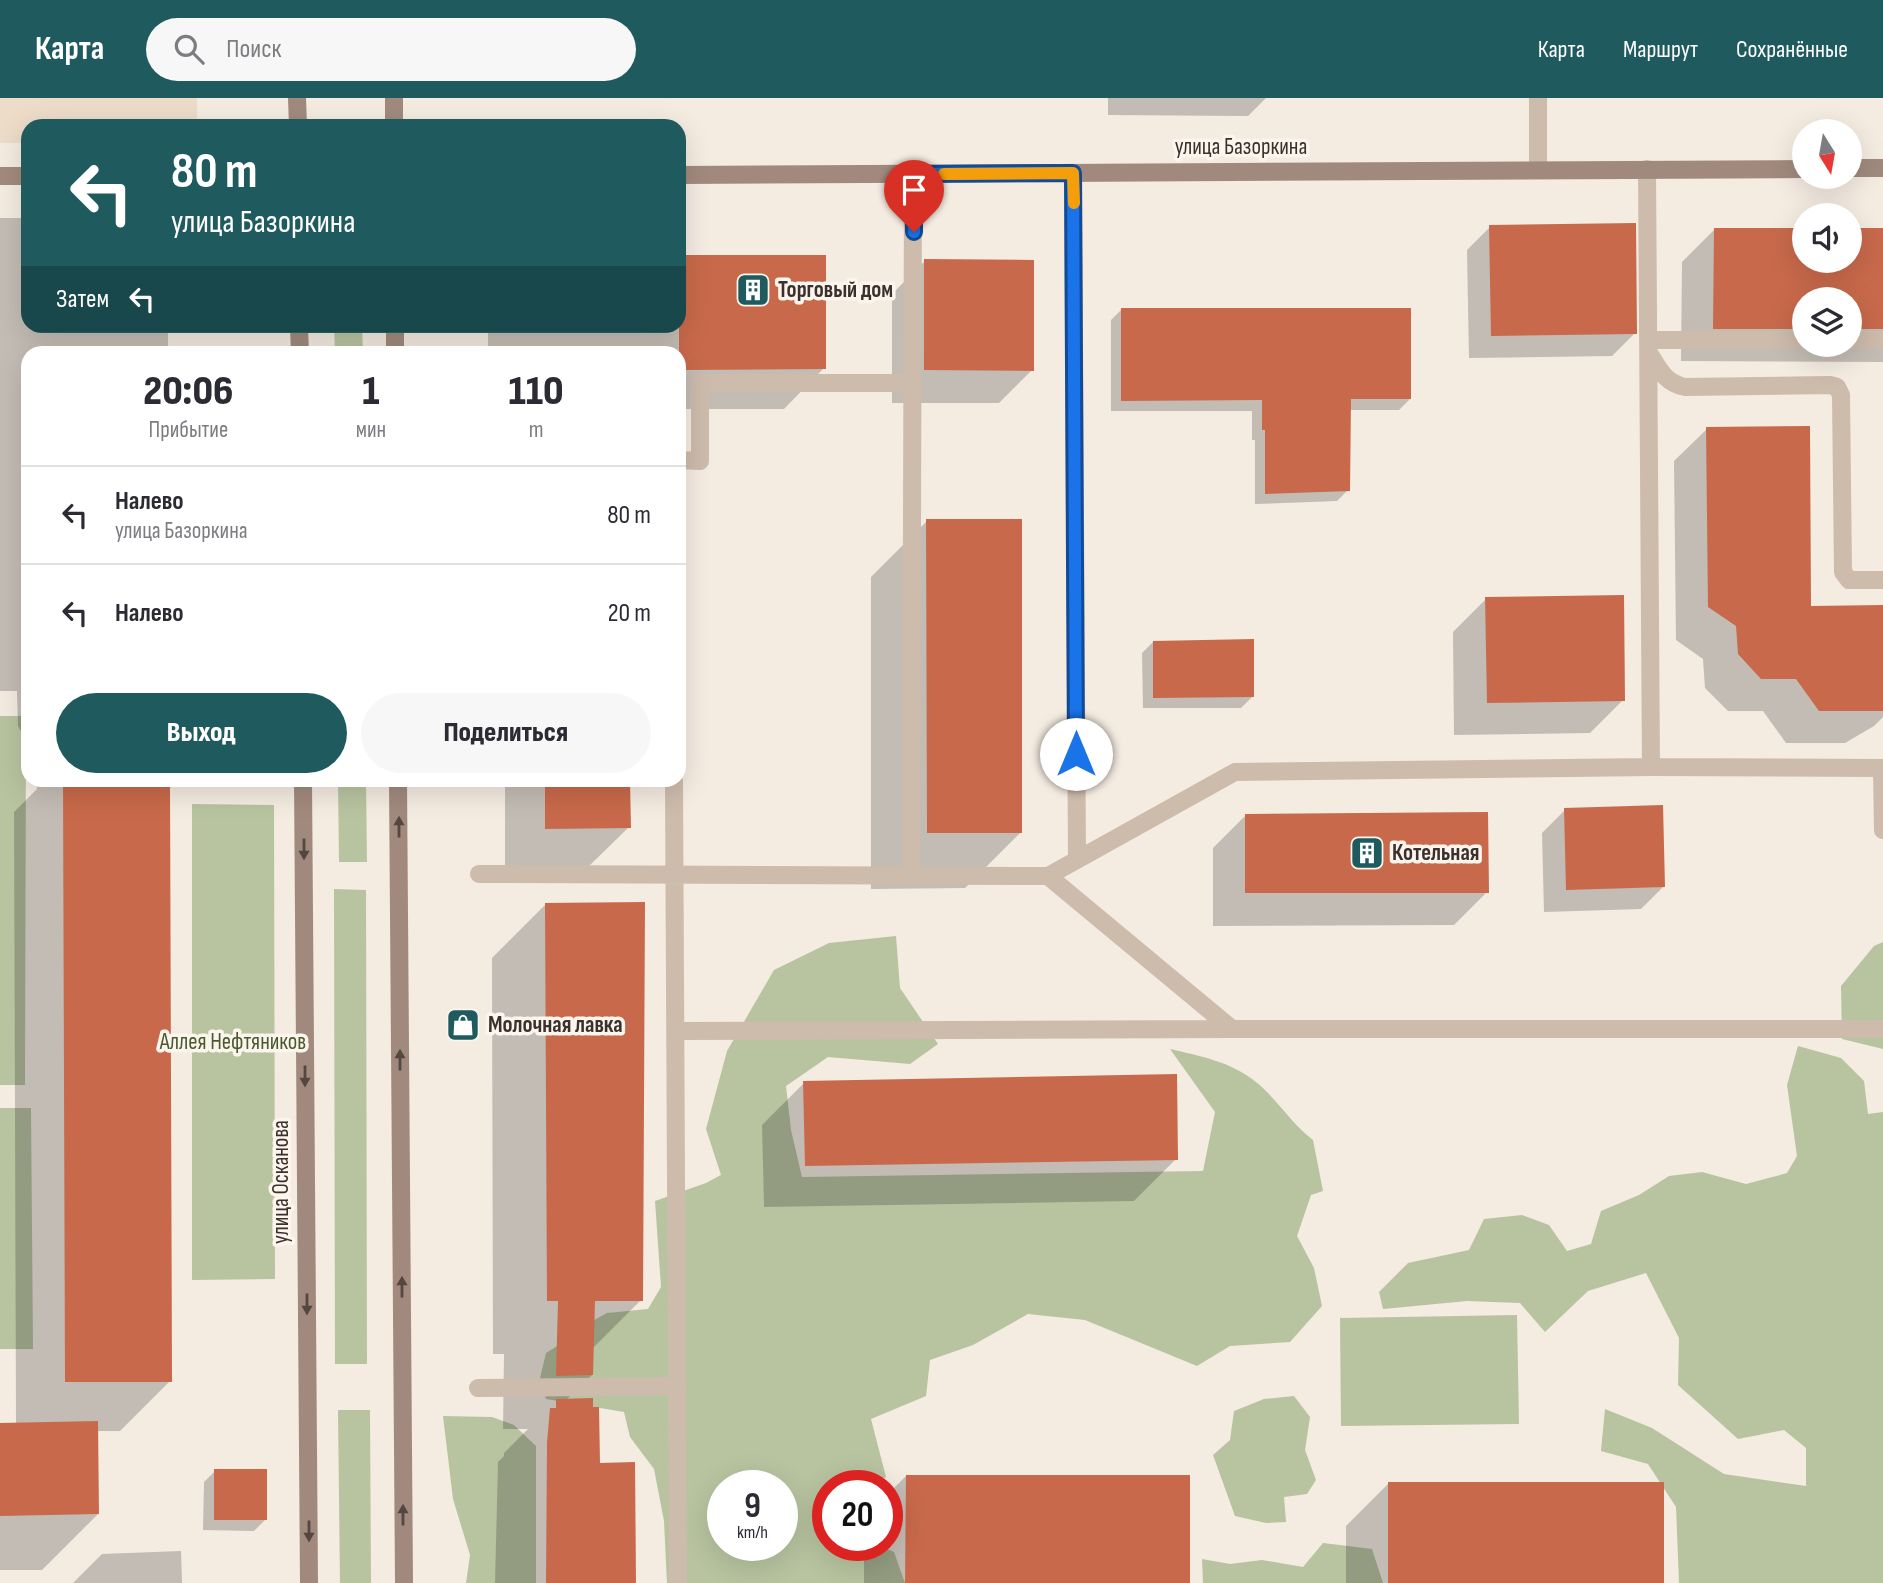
<!DOCTYPE html>
<html lang="ru">
<head>
<meta charset="utf-8">
<style>
	body { margin:0; font-family:"Sofia Sans Condensed",sans-serif; background:#f7f7f7; color:#2b2b33; height:100vh; display:flex; flex-direction:column; font-size:26px; white-space:nowrap }
	* { box-sizing:border-box; margin:0 }
	p { font-size:23px; color:#7c7c81 }
	.icon { flex:none; width:38px; height:38px; fill:none; stroke:currentColor; stroke-width:2; stroke-linecap:round; stroke-linejoin:round }
	.map { position:relative; flex:1; overflow:hidden }
	.sheet { position:absolute; left:21px; top:248px; width:665px; height:441px; display:flex; flex-direction:column; background:#fff; border-radius:21px; box-shadow:0 7px 28px #0002 }
	.sheet>* { flex:none }
	.banner { position:absolute; left:21px; top:21px; width:665px; height:214px; border-radius:21px; box-shadow:0 7px 28px #0002; background:#1f5a5e; color:#fff; overflow:hidden }
	.needle { width:46px; rotate:169deg }
	.buttons { position:absolute; left:1792px; top:21px; display:grid; gap:14px }
	.buttons a { display:grid; place-items:center; width:70px; height:70px; border-radius:50%; background:#fff; box-shadow:0 7px 28px #0002; font-size:35px }
	.speed { position:absolute; left:707px; top:1372px; display:flex; gap:14px; font-size:35px; font-weight:700; text-align:center }
	.speed>* { display:grid; place-content:center; width:91px; height:91px; border-radius:50%; background:#fff; box-shadow:0 7px 28px #0002; line-height:1 }
	.speed small { font-size:18px; font-weight:400 }
	.speed .limit { border:10px solid #d22; background:#fff; color:#111 }
	.pin { position:absolute; display:grid; place-items:center; width:60px; height:60px; color:#fff; margin:-72px -30px; border-radius:50% 50% 50% 0; rotate:-45deg; box-shadow:0 0 7px #0007 }
	.pin .icon { rotate:45deg }
	.me { position:absolute; width:77px; margin:-38px; rotate:0deg; stroke-linejoin:round; filter:drop-shadow(0 0 5px #0008) }
	.turn { display:flex; align-items:center; gap:24px; height:147px; padding:0 35px; font-size:32px }
	.turn .icon { width:91px; height:91px; stroke-width:2.5 }
	.turn b { display:block; font-size:49px; line-height:60px }
	.then { display:flex; align-items:center; height:66px; padding:0 35px; background:#0003; gap:14px; font-size:26px }
	.eta { display:flex; justify-content:space-evenly; align-items:center; height:119px; text-align:center }
	.eta b { font-size:42px; font-weight:800; line-height:49px }
	.cta { display:flex; gap:14px; margin-top:auto; padding:14px 35px }
	.cta a { flex:1; height:80px; border-radius:42px; background:#1f5a5e; color:#fff; font-size:28px; font-weight:800; line-height:80px; text-align:center }
	.cta a+a { background:#f7f7f7; color:#2b2b33 }
	ul { padding:0; list-style:none }
	li { display:flex; align-items:center; gap:21px; height:98px; padding:0 35px; border-top:2px solid #e1e1e2 }
	li div { flex:1 }
	li b { display:block; font-size:26px }
	li em { font-style:normal }
	header { display:flex; align-items:center; gap:42px; box-sizing:border-box; height:98px; padding:0 35px; background:#1f5a5e; color:#fff }
	header strong { font-size:33px }
	nav { display:flex; gap:38px; margin-inline-start:auto; font-size:24px }
	.search { width:490px; height:63px; background:#f7f7f7; display:flex; align-items:center; gap:18px; box-sizing:border-box; padding:0 24px; border-radius:38px; color:#7c7c81; font-size:26px }
	.map>svg:first-child { display:block }
</style>
</head>
<body>
<header>
<strong>Карта</strong>
<div class="search"><svg class="icon" aria-label="search" viewBox="0 0 24 24"><circle cx="10" cy="10" r="6"/><path d="M15 15l6 6"/></svg>Поиск</div>
<nav><a>Карта</a><a>Маршрут</a><a>Сохранённые</a></nav>
</header>
<div class="map">
<svg width="1883" height="1485" viewBox="0 0 1883 1485">
	<rect width="100%" height="100%" fill="#f4ebe1"/>
	<path fill="#b8c4a0" fill-rule="evenodd" d="M334 228H362L363 255H335Z
		M0 618H26L25 987H0Z
		M338 683H366L367 764H339Z
		M192 706 274 707 275 1181 192 1182Z
		M334 791 366 792 367 1266H335Z
		M896 838 900 890 938 946 910 966 828 959 786 988 791 1032 802 1079 1203 1073 1215 1014 1170 951C1200 958 1232 964 1256 984 1277 1001 1291 1025 1313 1042L1323 1093 1311 1097 1297 1138 1314 1170 1322 1208 1290 1244 1230 1248 1197 1268 1085 1222 1028 1216 973 1247 930 1262 926 1298 871 1321 886 1379 873 1388H828V1447H878L894 1454 905 1485H667L664 1423 654 1371 630 1339 624 1314 546 1301 540 1280 546 1255 568 1241 576 1232 607 1215 648 1211 661 1189 655 1103 706 1085 721 1077 706 1031 727 953 774 872 829 845ZM723 1388H782V1447H723Z
		M1883 844V951L1842 941 1841 888 1874 848Z
		M1798 948 1841 960 1864 983 1868 1016 1883 1014V1485H1679L1676 1409 1648 1366 1601 1353 1605 1311 1652 1330 1724 1376 1806 1388V1350L1784 1332 1738 1341 1678 1287 1679 1240 1646 1175 1588 1193 1545 1234 1520 1205 1467 1203 1383 1211 1379 1194 1408 1165 1469 1152 1484 1121 1522 1117 1549 1127 1567 1153 1591 1146 1601 1113 1639 1097 1669 1078 1702 1074 1746 1086 1787 1075 1797 1058 1787 987Z
		M0 1010H31L33 1251H0Z
		M1517 1217 1519 1326 1341 1328 1340 1220Z
		M1294 1298 1310 1319 1305 1352 1316 1382 1307 1396 1284 1399 1286 1424 1266 1425 1235 1418 1213 1357 1230 1342 1234 1313 1264 1301Z
		M338 1312H370L371 1485H340Z
		M443 1318 492 1319 514 1327 536 1348V1485H466L470 1457 453 1401Z
		M1323 1445 1372 1451 1383 1485H1203L1202 1461 1230 1466 1262 1462 1303 1469Z"/>
	<path fill="#ecdcc8" d="M0 0H197V28H28V45H0Z"/>
	<path fill="#0003" fill-rule="evenodd" d="M1108 0H1266L1248 18 1108 17Z
		M0 120H28V228H168V256H28V646L18 628 17 593H0Z
		M1490 129 1635 235 1612 258 1469 260 1467 152Z
		M1715 131 1804 132V163H1850V132H1883V264L1681 263 1682 164ZM1804 201H1850V247H1804Z
		M679 159 824 270 784 311H685V350L679 356V256H488V228H679Z
		M925 163 1032 272 999 305H892V196Z
		M1122 211 1410 301 1399 312H1349L1348 392 1337 403 1255 406V342H1252V313H1111V222Z
		M1707 331 1809 509 1883 508V619L1874 628 1845 645H1786L1763 613H1728L1705 590 1703 561 1676 542 1674 363Z
		M927 423 1021 734 965 790 871 791V479Z
		M1486 501 1623 602 1590 635 1454 637 1453 534Z
		M1153 544 1252 599 1241 610H1143L1142 555Z
		M36 682H168L170 1283 120 1333H96L98 1416 42 1472H0V1326H16L14 714 37 691Z
		M505 682H629V729L588 769 505 770Z
		M1565 712 1663 789 1641 811 1544 814 1542 735Z
		M1246 717 1487 794 1454 827 1213 828V750Z
		M546 806 641 1202 592 1251V1277L566 1302 598 1366 634 1485H495L498 1364 504 1358V1355L528 1331H503L504 1256H493L492 860Z
		M804 985 1176 1061 1134 1103 764 1109 762 1027Z
		M215 1373 265 1422 254 1433 203 1432 204 1384Z
		M906 1378 1188 1485H864V1447H887V1397Z
		M1388 1386 1662 1485H1346V1428Z
		M181 1453 182 1485H73L102 1456Z"/>
	<path fill="#c8694b" d="M1636 125 1637 236 1491 238 1489 127Z
		M1714 130H1804V163H1850V130H1883V231H1850V201H1804V231H1713Z
		M679 157H826V271L679 272Z
		M924 161 1034 162V273L924 272Z
		M1121 210H1411V301H1351L1350 393 1265 396V332H1262V302L1121 303Z
		M1810 328 1811 508 1883 507V613H1819L1796 581H1761L1738 556 1736 528 1708 509 1706 329Z
		M926 421H1022V735H927Z
		M1624 497 1625 603 1487 605 1485 499Z
		M1254 541V599L1153 600V543Z
		M63 682H170L172 1284H65Z
		M545 682H630L631 730 545 731Z
		M1663 707 1665 789 1566 792 1564 710Z
		M1488 714 1489 795H1245V716Z
		M645 804 643 1203H595L593 1277 556 1278 558 1203H547L545 805Z
		M1177 976 1178 1062 805 1068 803 983Z
		M593 1300V1309H599L600 1365 635 1364 636 1485H546L547 1345 550 1310H556V1301Z
		M98 1323 99 1416 0 1418V1325Z
		M214 1371H267V1422H214Z
		M906 1377H1190V1485H905Z
		M1388 1384H1664V1485H1388Z"/>
	<g fill="none" stroke-linecap="round" stroke-linejoin="round">
		<path stroke="#cdbbac" stroke-width="18" d="M1538 0V72
			M1647 71 1651 669
			M1073 75 1077 762
			M1649 242H1804
			M1850 242H1883
			M1649 255C1659 271 1665 285 1685 289L1830 287 1837 289 1841 297 1843 474 1849 482H1883
			M679 362 700 363V285H913
			M1882 670 1883 732
			M674 682 678 1485
			M479 776 1048 778 1235 674 1651 669 1883 670
			M911 778 913 76
			M1048 778 1232 931H1883
			M676 933 1232 931
			M478 1290 678 1288"/>
		<path stroke="#a18a7d" stroke-width="18" d="M297 0 298 28
			M394 0V28
			M1850 70H1883
			M679 77 1804 71
			M0 78H28
			M299 228 300 256
			M395 228V256
			M303 682 309 1485
			M398 682 404 1485"/>
	</g>
	<defs><path id="oneway-solid" d="M-6-.8H1V-3.2L6.5 0L1 3.2V.8H-6Z" transform="scale(1.75)"/></defs>
	<g fill="#544640">
		<use href="#oneway-solid" transform="translate(399 729) rotate(-90)"/>
		<use href="#oneway-solid" transform="translate(304 751) rotate(90)"/>
		<use href="#oneway-solid" transform="translate(400 962) rotate(-90)"/>
		<use href="#oneway-solid" transform="translate(305 978) rotate(90)"/>
		<use href="#oneway-solid" transform="translate(402 1189) rotate(-90)"/>
		<use href="#oneway-solid" transform="translate(307 1206) rotate(90)"/>
		<use href="#oneway-solid" transform="translate(403 1417) rotate(-90)"/>
		<use href="#oneway-solid" transform="translate(309 1433) rotate(90)"/>
	</g>
	<g fill="none" stroke-linecap="round" stroke-linejoin="round">
		<defs>
			<path id="route" d="M914 134V76L1073 75 1076 656"/>
		</defs>
		<use href="#route" stroke="#114b97" stroke-width="18"/>
		<use href="#route" stroke="#1a73e8" stroke-width="12"/>
		<path stroke="#f59e0b" stroke-width="12" d="M944 76 1073 75 1074 105"/>
	</g>
	<defs>
		<symbol id="building-square" viewBox="-11 -11 22 22"><rect x="-9" y="-9" width="18" height="18" rx="4" fill="#1f5a5e" stroke="#fbf5ee"/><path d="M-4-6H4V6H1V3H-1V6H-4ZM-2.5-4.3h1.7v1.8h-1.7ZM.8-4.3h1.7v1.8H.8ZM-2.5-1h1.7V.8h-1.7ZM.8-1h1.7V.8H.8Z" fill="#fff"/></symbol>
		<symbol id="shop-square" viewBox="-11 -11 22 22"><rect x="-9" y="-9" width="18" height="18" rx="4" fill="#1f5a5e" stroke="#fbf5ee"/><path d="M-5-2.5h2.3a2.7 3.5 0 0 1 5.4 0H5L5.5 6h-11ZM-1.5-2.5h3a1.5 2.3 0 0 0-3 0Z" fill="#fff"/></symbol>
	</defs>
	<g fill-rule="evenodd">
		<use href="#building-square" x="734" y="173" width="38" height="38"/>
		<use href="#building-square" x="1348" y="736" width="38" height="38"/>
		<use href="#shop-square" x="444" y="908" width="38" height="38"/>
	</g>
	<g text-anchor="middle" dominant-baseline="central" stroke-width="7" stroke-linejoin="round" paint-order="stroke">
		<g font-size="23" fill="#3b302b" stroke="#fbf5ee">
			<text x="1241" y="49">улица Базоркина</text>
			<text transform="translate(281 1084) rotate(-90)">улица Осканова</text>
		</g>
		<g font-size="23" font-weight="bold" fill="#3b302b" stroke="#fbf5ee" text-anchor="start">
			<text x="778" y="192">Торговый дом</text>
			<text x="1392" y="755">Котельная</text>
			<text x="488" y="927">Молочная лавка</text>
		</g>
		<g font-size="23" fill="#4a5a2e" stroke="#fbf5ee">
			<text x="233" y="944">Аллея Нефтяников</text>
		</g>
	</g>
</svg>
<div class="buttons">
<a><svg class="needle" viewBox="-14 -14 28 28"><path d="M0-13l5 13h-10z" fill="#e53935"/><path d="M0 13l5-13h-10z" fill="#7c7c81"/></svg></a>
<a><svg class="icon" aria-label="sound" viewBox="0 0 24 24"><path d="M4 9h4l5-4v14l-5-4H4zM17 9q2 3 0 6"/></svg></a>
<a><svg class="icon" aria-label="layers" viewBox="0 0 24 24"><path d="M12 4l9 5-9 5-9-5zM3 14l9 5 9-5"/></svg></a>
</div>
<div class="speed"><div>9<small>km/h</small></div><div class="limit">20</div></div>
<div class="pin" style="left:914px;top:134px;background:#d93025"><svg class="icon" aria-label="arrive" viewBox="0 0 24 24"><path d="M6 21V4h12l-3 4 3 4H6"/></svg></div>
<svg class="me" style="left:1076px;top:656px" viewBox="-20 -20 40 40"><circle r="19" fill="#fff"/><path d="M0-13L10 11 0 6-10 11z" fill="#1a73e8"/></svg>
<div class="banner">
<div class="turn"><svg class="icon" aria-label="left" viewBox="0 0 24 24"><path d="M17 20v-9H6M10 6l-5 5 5 5"/></svg><div><b>80 m</b>улица Базоркина</div></div>
<div class="then">Затем<svg class="icon" aria-label="left" viewBox="0 0 24 24"><path d="M17 20v-9H6M10 6l-5 5 5 5"/></svg></div>
</div>
<section class="sheet">
<div class="eta">
<div><b>20:06</b><p>Прибытие</p></div>
<div><b>1</b><p>мин</p></div>
<div><b>110</b><p>m</p></div>
</div>
<ul>
<li><svg class="icon" aria-label="left" viewBox="0 0 24 24"><path d="M17 20v-9H6M10 6l-5 5 5 5"/></svg><div><b>Налево</b><p>улица Базоркина</p></div><em>80 m</em></li>
<li><svg class="icon" aria-label="left" viewBox="0 0 24 24"><path d="M17 20v-9H6M10 6l-5 5 5 5"/></svg><div><b>Налево</b></div><em>20 m</em></li>
</ul>
<div class="cta"><a>Выход</a><a>Поделиться</a></div>
</section>
</div>
</body>
</html>
